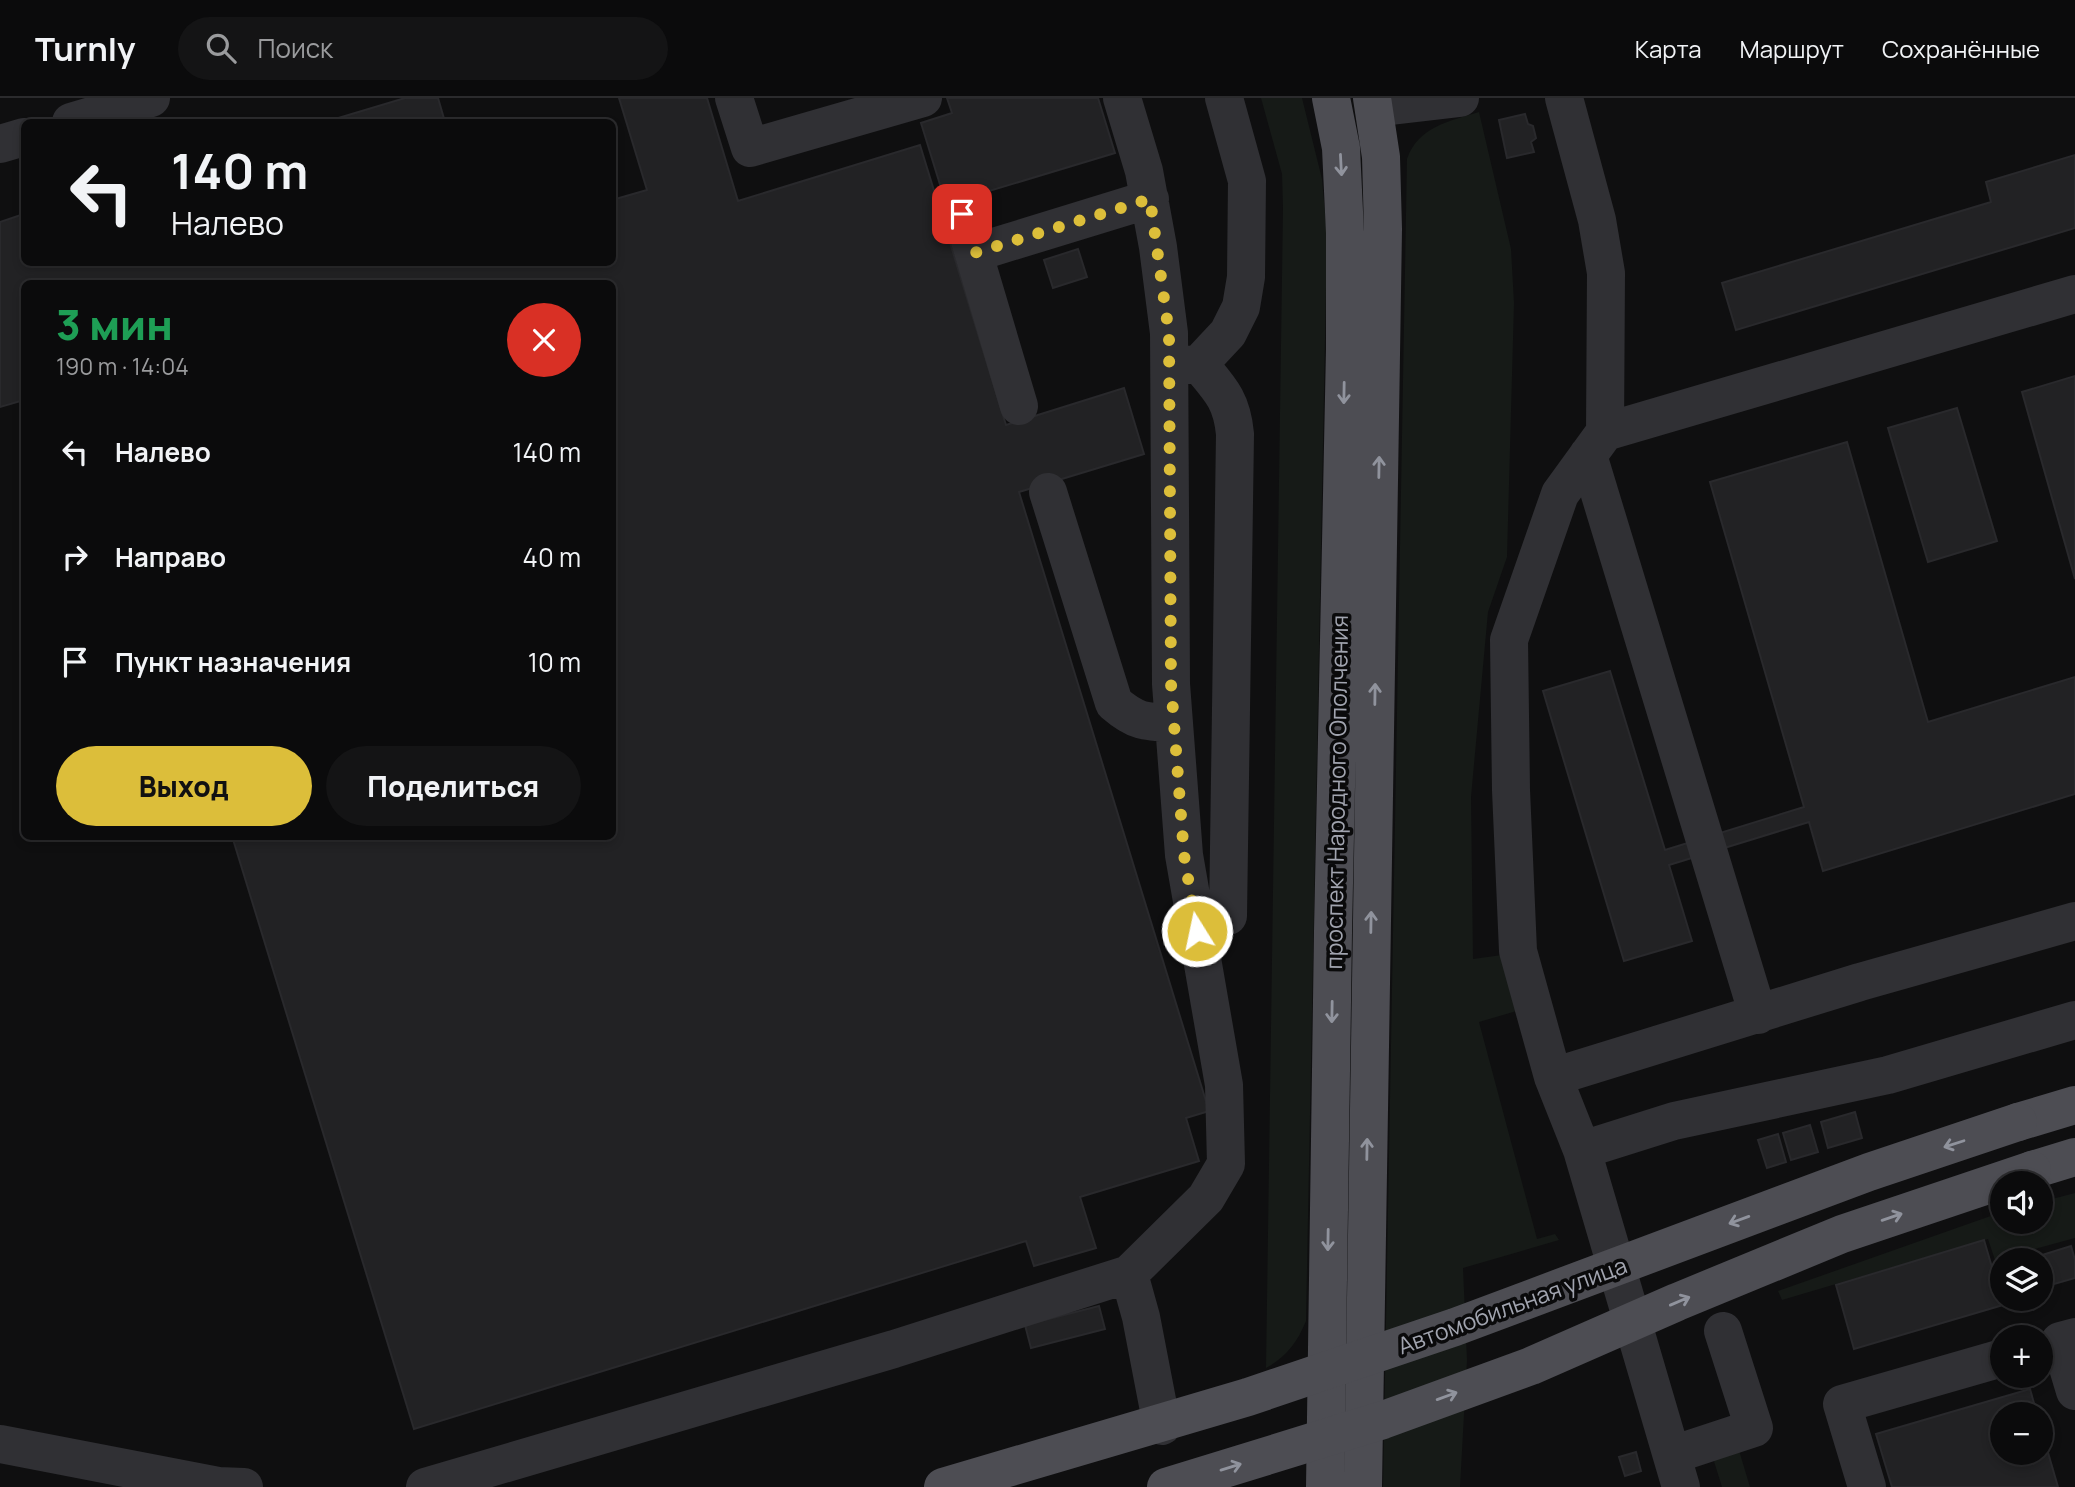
<!DOCTYPE html>
<html lang="ru">
<head>
<meta charset="utf-8">
<style>
	body { margin:0; font-family:Manrope,sans-serif; background:#141415; color:#f1f3f6; height:100vh; display:flex; flex-direction:column; font-size:26px; white-space:nowrap }
	* { box-sizing:border-box; margin:0 }
	p { font-size:23px; color:#9a9b9d }
	.icon { flex:none; width:38px; height:38px; fill:none; stroke:currentColor; stroke-width:2; stroke-linecap:round; stroke-linejoin:round }
	.map { position:relative; flex:1; overflow:hidden }
	.side { position:absolute; left:21px; top:182px; width:595px; height:560px; display:flex; flex-direction:column; background:#0b0b0c; border-radius:10px; box-shadow:0 4px 10px #0003,0 0 0 2px #2b2b2d }
	.side>* { flex:none }
	.top-card { position:absolute; left:21px; top:21px; width:595px; height:147px; border-radius:10px; box-shadow:0 4px 10px #0003,0 0 0 2px #2b2b2d; background:#0b0b0c; color:#f1f3f6; overflow:hidden }
	.fabs { position:absolute; left:1990px; top:1073px; display:grid; gap:14px }
	.fabs a { display:grid; place-items:center; width:63px; height:63px; border-radius:50%; background:#0b0b0c; box-shadow:0 4px 10px #0003,0 0 0 2px #2b2b2d; font-size:35px }
	.pin { position:absolute; display:grid; place-items:center; width:60px; height:60px; color:#fff; margin:-30px; border-radius:14px; box-shadow:0 4px 10px #0006 }
	.me { position:absolute; width:77px; margin:-38px; rotate:350deg; stroke-linejoin:round; filter:drop-shadow(0 0 5px #0008) }
	.turn { display:flex; align-items:center; gap:24px; height:147px; padding:0 35px; font-size:32px }
	.turn .icon { width:91px; height:91px; stroke-width:2.5 }
	.turn b { display:block; font-size:49px; line-height:60px }
	.round { display:grid; place-items:center; flex:none; width:74px; height:74px; border-radius:37px; background:#141415 }
	.summary { display:flex; align-items:center; justify-content:space-between; height:119px; padding:0 35px }
	h1 { font-size:42px; font-weight:800; line-height:52px; color:#1e9e55 }
	.action { display:flex; gap:14px; margin-top:auto; padding:14px 35px }
	.action a { flex:1; height:80px; border-radius:42px; background:#dcbe3a; color:#111; font-size:28px; font-weight:800; line-height:80px; text-align:center }
	.action a+a { background:#141415; color:#f1f3f6 }
	ul { padding:0; list-style:none }
	li { display:flex; align-items:center; gap:21px; height:105px; padding:0 35px }
	li div { flex:1 }
	li b { display:block; font-size:26px }
	li em { font-style:normal }
	header { display:flex; align-items:center; gap:42px; box-sizing:border-box; height:98px; padding:0 35px; background:#0b0b0c; border-bottom:2px solid #2b2b2d }
	header strong { font-size:33px }
	nav { display:flex; gap:38px; margin-inline-start:auto; font-size:24px }
	.search { width:490px; height:63px; background:#141415; display:flex; align-items:center; gap:18px; box-sizing:border-box; padding:0 24px; border-radius:38px; color:#9a9b9d; font-size:26px }
	.map>svg:first-child { display:block }
</style>
</head>
<body>
<header>
<strong>Turnly</strong>
<div class="search"><svg class="icon" aria-label="search" viewBox="0 0 24 24"><circle cx="10" cy="10" r="6"/><path d="M15 15l6 6"/></svg>Поиск</div>
<nav><a>Карта</a><a>Маршрут</a><a>Сохранённые</a></nav>
</header>
<div class="map">
<svg width="2075" height="1389" viewBox="0 0 2075 1389">
	<rect width="100%" height="100%" fill="#0f0f10"/>
	<path fill="#161a17" d="M1261 0H1302L1322 81 1327 138 1306 1223C1297 1245 1286 1259 1266 1270L1283 110 1282 76Z
		M1479 14 1511 151 1514 205 1507 459 1488 514 1471 699 1473 861 1502 857 1520 912 1479 924 1537 1141 1555 1136 1559 1142 1463 1170 1467 1262 1460 1389H1383L1407 61C1418 29 1449 23 1479 14Z
		M2075 1095V1140L2017 1156 2019 1162H2002V1183L1988 1141 1782 1202 1778 1193 2002 1114V1124H2040L2041 1100 2047 1098 2052 1101Z
		M1738 1349 1750 1389H1722L1712 1357Z"/>
	<path fill="#222224" stroke="#29292c" stroke-width="2" d="M405 0H438L445 24H325Z
		M619 0H707L738 103 920 47 1006 327 1124 290 1144 356 1019 394 1209 1013 1186 1020 1199 1063 1080 1099 1096 1150 1034 1168 1026 1143 414 1331 232 738H612V186H24V302L0 309V124L24 116V164H612V102L647 92Z
		M947 0H1098L1115 55 946 106 921 25 952 15Z
		M1525 16 1528 26 1533 28 1536 40 1531 44 1534 54 1507 60 1499 22Z
		M2075 57V130L1736 232 1722 185 1991 104 1986 84Z
		M1078 151 1087 179 1053 190 1044 162Z
		M2075 278V481L2022 294Z
		M1957 310 1997 443 1928 464 1888 330Z
		M1847 344 1928 624 2075 579V696L1823 773 1809 724 1669 767 1692 843 1624 863 1543 593 1610 573 1665 752 1804 709 1710 384Z
		M1855 1014 1862 1040 1828 1050 1821 1024Z
		M1810 1027 1818 1054 1791 1062 1783 1035Z
		M1778 1036 1786 1064 1767 1070 1758 1042Z
		M1984 1142 2003 1207 1854 1251 1836 1187Z
		M2071 1148 2075 1162V1180L2047 1188 2039 1158Z
		M1099 1208 1105 1231 1031 1250 1025 1227Z
		M2030 1291 2037 1316H2002V1354H2040V1327L2058 1389H1892L1876 1336Z
		M1636 1354 1641 1373 1625 1378 1619 1359Z"/>
	<g fill="none" stroke-linecap="round" stroke-linejoin="round">
		<path stroke="#303034" stroke-width="38" d="M734 0 750 50 923 0
			M1564 0 1597 122 1606 175 1605 334 1560 396 1509 542 1511 692 1518 853 1553 979 1582 1052 1681 1389
			M1374 10 1460 0
			M71 24 151 0
			M0 46 24 39
			M962 116 1019 308
			M974 155 1150 101
			M1199 266C1220 291 1232 302 1235 336L1228 818
			M1174 268 1199 266 1228 235 1241 209 1246 179 1247 83 1224 0
			M1605 334 2075 196
			M1588 357 1758 917
			M1048 394 1114 605C1136 624 1145 624 1174 625
			M1553 979 1860 884 2075 823
			M1582 1052 1674 1023 1888 977 2075 922
			M1129 1176 1141 1219 1162 1328
			M2075 1239 2060 1243 2075 1293
			M0 1346 218 1388 244 1389
			M1672 1357 1754 1330 1723 1233
			M425 1389 894 1251 1129 1176 1206 1100 1226 1066 1224 987 1184 757 1171 586 1169 235 1158 149 1144 73 1122 0
			M1867 1389 1842 1306 2002 1260"/>
		<path stroke="#4d4d53" stroke-width="38" d="M2018 1024 2075 1007
			M2032 1072 2075 1059
			M1325 1389 1333 834 1345 251V135L1341 50 1331 0
			M1363 1389 1383 131 1381 59 1372 0"/>
		<path stroke="#4d4d53" stroke-width="38" d="M943 1389 1248 1299 1455 1229 1869 1074 2018 1024
			M1166 1389 1383 1322 1531 1268 1677 1204 1842 1136 2032 1072"/>
	</g>
	<defs><path id="oneway-shaft" d="M-6 0H5M1.5-3L5.5 0L1.5 3" fill="none" stroke-width="1.6" stroke-linecap="round" stroke-linejoin="round" transform="scale(1.75)"/></defs>
	<g stroke="#90939d">
		<use href="#oneway-shaft" transform="translate(1341 67) rotate(87)"/>
		<use href="#oneway-shaft" transform="translate(1344 295) rotate(91)"/>
		<use href="#oneway-shaft" transform="translate(1379 369) rotate(-89)"/>
		<use href="#oneway-shaft" transform="translate(1375 596) rotate(-89)"/>
		<use href="#oneway-shaft" transform="translate(1371 824) rotate(-89)"/>
		<use href="#oneway-shaft" transform="translate(1332 914) rotate(91)"/>
		<use href="#oneway-shaft" transform="translate(1954 1046) rotate(162)"/>
		<use href="#oneway-shaft" transform="translate(1367 1051) rotate(-89)"/>
		<use href="#oneway-shaft" transform="translate(1892 1119) rotate(-19)"/>
		<use href="#oneway-shaft" transform="translate(1739 1122) rotate(160)"/>
		<use href="#oneway-shaft" transform="translate(1328 1142) rotate(91)"/>
		<use href="#oneway-shaft" transform="translate(1680 1203) rotate(-23)"/>
		<use href="#oneway-shaft" transform="translate(1447 1298) rotate(-20)"/>
		<use href="#oneway-shaft" transform="translate(1231 1369) rotate(-17)"/>
	</g>
	<g fill="none" stroke-linecap="round" stroke-linejoin="round">
		<path stroke="#dcbe3a" stroke-width="12" stroke-dasharray="0 21.6" d="M962 116 974 155 1150 101 1169 236 1171 586 1184 757 1197 833"/>
	</g>
	<g text-anchor="middle" dominant-baseline="central" stroke-width="7" stroke-linejoin="round" paint-order="stroke">
		<g font-size="23" fill="#a1a4af" stroke="#0a0a0b">
			<text transform="translate(1336 694) rotate(-89)">проспект Народного Ополчения</text>
			<text transform="translate(1512 1207) rotate(-20)">Автомобильная улица</text>
		</g>
	</g>
</svg>
<div class="fabs">
<a><svg class="icon" aria-label="sound" viewBox="0 0 24 24"><path d="M4 9h4l5-4v14l-5-4H4zM17 9q2 3 0 6"/></svg></a>
<a><svg class="icon" aria-label="layers" viewBox="0 0 24 24"><path d="M12 4l9 5-9 5-9-5zM3 14l9 5 9-5"/></svg></a>
<a>+</a>
<a>−</a>
</div>
<div class="pin" style="left:962px;top:116px;background:#d93025"><svg class="icon" aria-label="arrive" viewBox="0 0 24 24"><path d="M6 21V4h12l-3 4 3 4H6"/></svg></div>
<svg class="me" style="left:1197px;top:833px" viewBox="-20 -20 40 40"><circle r="17" fill="#dcbe3a" stroke="#fff" stroke-width="3"/><path d="M0-11L8 9 0 5-8 9z" fill="#fff"/></svg>
<div class="top-card">
<div class="turn"><svg class="icon" aria-label="left" viewBox="0 0 24 24"><path d="M17 20v-9H6M10 6l-5 5 5 5"/></svg><div><b>140 m</b>Налево</div></div>
</div>
<section class="side">
<div class="summary"><div><h1>3 мин</h1><p>190 m · 14:04</p></div><a class="round" style="background:#d93025;color:#fff"><svg class="icon" aria-label="close" viewBox="0 0 24 24"><path d="M6 6l12 12M18 6L6 18"/></svg></a></div>
<ul>
<li><svg class="icon" aria-label="left" viewBox="0 0 24 24"><path d="M17 20v-9H6M10 6l-5 5 5 5"/></svg><div><b>Налево</b></div><em>140 m</em></li>
<li><svg class="icon" aria-label="right" viewBox="0 0 24 24"><path d="M7 20v-9h11M14 6l5 5-5 5"/></svg><div><b>Направо</b></div><em>40 m</em></li>
<li><svg class="icon" aria-label="arrive" viewBox="0 0 24 24"><path d="M6 21V4h12l-3 4 3 4H6"/></svg><div><b>Пункт назначения</b></div><em>10 m</em></li>
</ul>
<div class="action"><a>Выход</a><a>Поделиться</a></div>
</section>
</div>
</body>
</html>
